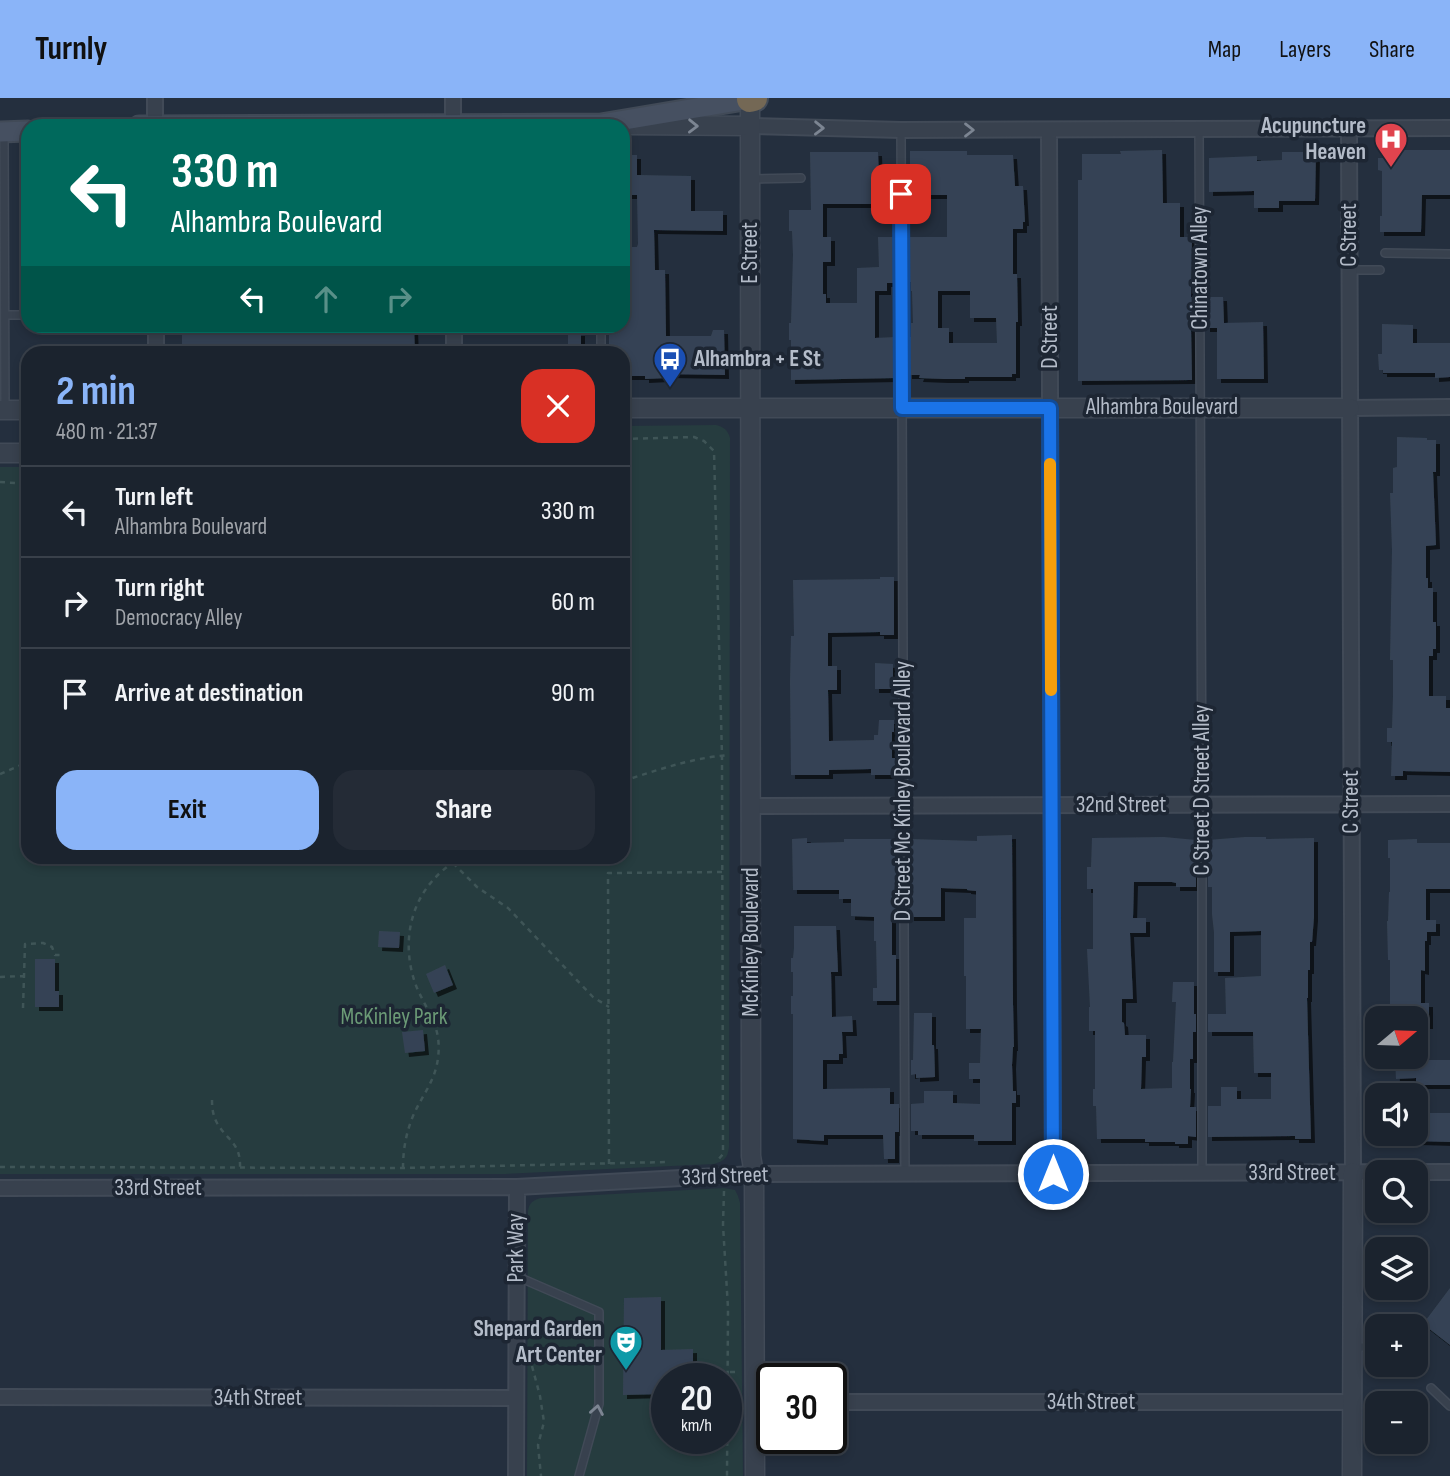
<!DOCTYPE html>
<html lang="en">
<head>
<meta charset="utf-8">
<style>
	body { margin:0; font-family:"Sofia Sans Condensed",sans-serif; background:#242b36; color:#f1f3f6; height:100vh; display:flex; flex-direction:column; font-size:26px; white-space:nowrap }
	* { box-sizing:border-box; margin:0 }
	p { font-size:23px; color:#a0a4aa }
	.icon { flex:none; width:38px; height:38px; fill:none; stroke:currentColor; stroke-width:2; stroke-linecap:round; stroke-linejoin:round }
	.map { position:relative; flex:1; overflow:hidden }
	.panel { position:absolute; left:21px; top:248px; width:609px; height:518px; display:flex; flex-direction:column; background:#1b232e; border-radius:21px; box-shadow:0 4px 10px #0003,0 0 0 2px #39404a }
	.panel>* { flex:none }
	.top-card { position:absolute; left:21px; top:21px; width:609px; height:214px; border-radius:21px; box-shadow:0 4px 10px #0003,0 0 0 2px #39404a; background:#00695c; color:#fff; overflow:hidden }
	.needle { width:46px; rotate:71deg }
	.tools { position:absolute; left:1365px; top:908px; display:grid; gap:14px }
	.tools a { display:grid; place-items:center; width:63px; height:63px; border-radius:14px; background:#1b232e; box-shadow:0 4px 10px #0003,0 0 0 2px #39404a; font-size:35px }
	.speed { position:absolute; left:651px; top:1265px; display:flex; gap:14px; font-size:35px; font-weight:700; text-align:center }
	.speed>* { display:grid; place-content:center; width:91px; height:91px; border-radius:50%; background:#1b232e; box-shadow:0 4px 10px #0003,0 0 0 2px #39404a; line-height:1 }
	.speed small { font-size:18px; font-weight:400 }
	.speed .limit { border:4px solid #111; border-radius:10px; background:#fff; color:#111 }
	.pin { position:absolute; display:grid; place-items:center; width:60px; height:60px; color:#fff; margin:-30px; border-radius:14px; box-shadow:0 4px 10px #0006 }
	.me { position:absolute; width:77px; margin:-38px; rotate:0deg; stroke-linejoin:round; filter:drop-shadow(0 0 5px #0008) }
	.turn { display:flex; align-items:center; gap:24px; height:147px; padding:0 35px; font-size:32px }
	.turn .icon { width:91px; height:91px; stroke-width:2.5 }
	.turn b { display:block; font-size:49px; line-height:60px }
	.lanes { display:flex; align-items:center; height:66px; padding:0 35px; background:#0003; justify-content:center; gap:35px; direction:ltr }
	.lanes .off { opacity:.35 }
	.round { display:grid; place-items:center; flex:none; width:74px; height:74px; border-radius:21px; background:#242b36 }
	.headline { display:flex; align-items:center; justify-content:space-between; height:119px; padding:0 35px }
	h1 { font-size:42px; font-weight:700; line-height:52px; color:#8ab4f8 }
	.primary-button { display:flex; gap:14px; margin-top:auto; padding:14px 35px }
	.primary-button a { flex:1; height:80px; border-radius:21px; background:#8ab4f8; color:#111; font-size:28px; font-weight:700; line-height:80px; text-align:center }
	.primary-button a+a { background:#242b36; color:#f1f3f6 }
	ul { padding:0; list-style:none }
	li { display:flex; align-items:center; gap:21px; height:91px; padding:0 35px; border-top:2px solid #39404a }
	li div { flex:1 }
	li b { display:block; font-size:26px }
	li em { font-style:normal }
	header { display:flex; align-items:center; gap:42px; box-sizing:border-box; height:98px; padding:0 35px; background:#8ab4f8; color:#111 }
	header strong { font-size:33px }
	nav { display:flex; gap:38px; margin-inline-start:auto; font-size:24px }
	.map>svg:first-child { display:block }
</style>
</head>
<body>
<header>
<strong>Turnly</strong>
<nav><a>Map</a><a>Layers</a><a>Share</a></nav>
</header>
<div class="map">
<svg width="1450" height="1378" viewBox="0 0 1450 1378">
	<defs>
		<filter id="shadow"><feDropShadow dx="4" dy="4" stdDeviation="0" flood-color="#0009"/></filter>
	</defs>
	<rect width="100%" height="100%" fill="#242f3e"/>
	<path fill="#263c3f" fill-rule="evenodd" d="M716 327C724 329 728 332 730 340L729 1049C728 1060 724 1063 714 1066L505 1076H0V369H28V760H623V328Z
		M724 1090 735 1092 738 1098 740 1105 743 1378H527L528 1113C529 1105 533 1102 541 1100ZM667 1281H726V1340H667Z"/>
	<path fill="#364354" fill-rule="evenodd" filter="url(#shadow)" d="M1162 52 1163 105H1180V139H1192L1191 199H1194V230H1191L1192 282 1078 283V82H1082V56H1121L1120 53Z
		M1391 52H1450V97H1422L1421 134H1380V118H1382V73L1378 72V60H1391Z
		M910 53H967V57H1013L1015 88H1023L1025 124H1023V131H1013V176H1017L1018 224H1016V276H1012V279H965V281H944L919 280 920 277H908V239H911V225H913L912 193H911V184H908V139H947V97H924V81H910ZM938 193H970V220H996L997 245H949V230H938Z
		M810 54H878L880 106H823V139H831V164H823V196H826V205H857V170L879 169 878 139H895V185H887V193H875V240L896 239 895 280 791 282V242H789V225H791L793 157 792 133H789V112H811Z
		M1282 54H1316L1315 103H1279V110H1254V93L1209 94V60L1257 58V63L1282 62Z
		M623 57H637V77L691 78V113H723V133L654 132 655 172H665L666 238H711L713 232H724L725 277 666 276V280L645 281V278H623V256H609V228H623V149H637L638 146 637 97H623Z
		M1206 199H1223L1224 225 1263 224 1264 281H1217V230H1206Z
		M1382 226 1413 227V245H1450V279L1435 280V275H1383V272H1379L1378 256H1382Z
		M228 228H414L415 256H185V248L182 247V234H228Z
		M568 234H581V256H568Z
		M1397 339 1427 340V342H1436V374H1433L1436 447 1426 448V480H1428V490H1433V524H1436V551H1433V558H1429V598H1446V610H1450V674L1403 673V678H1391L1392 644H1387V630H1392L1393 598V562H1390L1392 452 1390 395H1393V370L1397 369Z
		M880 479H894V537H880V534L828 535V568H837V592H828L829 643 874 642V637H878L879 622H894V634H892V660H895V677H871V671L829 672V677H791L790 583 791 538H794L793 482 880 481Z
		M875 565 893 566V591H875Z
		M1012 737 1013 905 1014 949H1013L1012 967 1013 993H1016V1005H1012V1043H974V1037H918V1033H911V1006L924 1005V993H953V1005L980 1006V981H969V965H980L981 931H966V878H964V820H976V793L967 792V791L941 790V819H910V741L977 743V738Z
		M1164 739 1196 742V789H1176V785L1172 784H1134L1133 820H1146V835H1130L1133 901H1122V924L1124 925 1125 937H1146V959H1142L1141 991 1172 990V964H1173L1176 904H1172L1173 884H1194V916H1196V934H1193V961H1190V991H1191L1190 1009H1196V1039L1188 1038V1046H1175V1044H1145V1041H1097L1096 1008H1093V991H1095V933H1089V909H1090L1087 851H1093V791H1087V769H1091L1092 740Z
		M1245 739H1266V741L1314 740V819L1312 844H1310V872H1308V900H1307L1311 1041H1295V1038L1208 1039V1008H1221V989H1237V1001H1271V975H1254L1253 934H1208V916H1226L1225 880 1261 878V833L1230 834V874H1214V834L1212 816V789H1208V742Z
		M807 740V745L844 744V741H898V819H892V857H896V903H873V890H877L876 843H874V819L851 818V801H839V792H793L792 741Z
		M1417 741V745H1450V791H1426V822H1436V834H1427V843H1425V873L1421 872V905H1429V927H1416V920H1390V862H1388L1387 823H1388L1389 794H1390V760H1388V742Z
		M794 828H836L838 874H831L832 919 852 918 853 934H842L843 956H839V962H823V991L890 990V1006H899V1034H895V1061H884L883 1037H824V1043L793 1041V916H791V898H793V874H791V860H793L794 850Z
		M379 833 400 834 399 850 378 849Z
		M35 861H55V893H59V909H35Z
		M445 867 453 887 434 895 426 876Z
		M914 915H932V947H934L935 979 916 980V976L911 977V962H913Z
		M423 932 425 953 405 955 402 934Z
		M1395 961H1417V962H1450V987H1416V980L1396 981Z
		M1416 1015H1450V1044L1416 1043Z
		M1450 1190V1247L1423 1226Z
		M661 1199V1252L693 1251V1265H710V1281H667V1284H661V1296L623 1297 624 1200Z"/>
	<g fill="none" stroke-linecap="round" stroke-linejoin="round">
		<defs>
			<path id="service" d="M1199 31 1202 707V1075
				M901 33 905 1077
				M4 35 5 310
				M752 81 801 80
				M1385 155 1450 156
				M1350 172H1380
				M5 217H28
				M601 228V256
				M516 1178 599 1214V1306L579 1378
				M1353 1249H1377
				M1431 1290 1450 1308"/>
			<path id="minor" d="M155 0V28
				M453 0V28
				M750 28 901 32 1450 30
				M1349 31 1353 1074
				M1049 32 1053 1076
				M156 228V256
				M454 256V228
				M1350 310 1450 309
				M751 708 1450 706
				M0 1090 517 1089 754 1076 1450 1074
				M0 1299 516 1300
				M831 1304H1351
				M755 1305H772
				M516 1378 517 1089"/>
			<path id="tertiary" d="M750 0 751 1058 754 1076 755 1378
				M629 27 750 28
				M623 310H1350
				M0 312H28
				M0 355H28
				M1352 1378 1353 1074"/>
			<path id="secondary" d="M139 28 601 26 750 1
				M0 34 28 33"/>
			<path id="motorway" d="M750 1 754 0"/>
		</defs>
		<use href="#service" stroke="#414a57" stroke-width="10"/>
		<use href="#minor" stroke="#414a57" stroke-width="18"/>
		<use href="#tertiary" stroke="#414a57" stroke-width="21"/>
		<use href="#secondary" stroke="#414a57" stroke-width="23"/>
		<use href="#motorway" stroke="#434c59" stroke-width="30"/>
		<path stroke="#3f5557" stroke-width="2.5" stroke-dasharray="5 5" stroke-linecap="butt" d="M623 341 694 339 704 343 714 353 722 658 723 1056 718 1062 716 1063
			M0 384 28 386
			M28 429V433
			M0 676 28 664
			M623 683C658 672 691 660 729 657
			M453 765 477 789 508 810 593 899 609 909
			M0 879 24 878
			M23 910 25 846 43 845 52 849 55 857H61
			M212 1002C212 1010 213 1018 217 1025 228 1044 241 1044 240 1071
			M609 1066 608 775 722 774
			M0 1069 403 1070 667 1064
			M403 1070C403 1052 406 1035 413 1018 422 997 435 984 438 960 442 929 428 915 417 890 402 853 407 809 435 780 442 772 451 766 460 760
			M724 1093 723 1127 728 1210 727 1378
			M532 1268 540 1298 544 1324 538 1347 541 1378
			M710 1274H739"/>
		<use href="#service" stroke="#38414e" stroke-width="7"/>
		<use href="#minor" stroke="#38414e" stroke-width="14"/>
		<use href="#tertiary" stroke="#38414e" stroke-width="18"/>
		<use href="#secondary" stroke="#465061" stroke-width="19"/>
		<use href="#motorway" stroke="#746855" stroke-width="26"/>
	</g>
	<defs><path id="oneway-chevron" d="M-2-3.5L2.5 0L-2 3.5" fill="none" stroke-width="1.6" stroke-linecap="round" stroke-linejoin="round" transform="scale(1.75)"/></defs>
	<g stroke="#7c8592">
		<use href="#oneway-chevron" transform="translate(693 28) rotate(1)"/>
		<use href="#oneway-chevron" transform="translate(819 30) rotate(1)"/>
		<use href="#oneway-chevron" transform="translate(969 32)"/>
		<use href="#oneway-chevron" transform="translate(597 1312) rotate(-80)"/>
	</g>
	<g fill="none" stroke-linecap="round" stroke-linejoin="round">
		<defs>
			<path id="route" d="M901 96 902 310H1050L1053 1076"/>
		</defs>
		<use href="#route" stroke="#114b97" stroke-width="18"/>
		<use href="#route" stroke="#1a73e8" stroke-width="12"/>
		<path stroke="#f59e0b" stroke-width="12" d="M1050 366 1051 592"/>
	</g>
	<defs>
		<symbol id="hospital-pin" viewBox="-11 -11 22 30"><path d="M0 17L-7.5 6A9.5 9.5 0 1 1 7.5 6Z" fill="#e0444e" stroke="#1d2633"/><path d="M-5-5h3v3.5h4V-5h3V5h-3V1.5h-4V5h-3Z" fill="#fff"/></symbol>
		<symbol id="bus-pin" viewBox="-11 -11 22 30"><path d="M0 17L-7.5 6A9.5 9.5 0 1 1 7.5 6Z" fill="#1a4fb4" stroke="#1d2633"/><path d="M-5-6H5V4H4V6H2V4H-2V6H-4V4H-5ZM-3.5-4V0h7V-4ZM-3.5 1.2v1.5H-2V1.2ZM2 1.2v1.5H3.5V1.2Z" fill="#fff"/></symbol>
		<symbol id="theatre-pin" viewBox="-11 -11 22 30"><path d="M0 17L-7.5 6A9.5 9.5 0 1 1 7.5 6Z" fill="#0f9aa8" stroke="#1d2633"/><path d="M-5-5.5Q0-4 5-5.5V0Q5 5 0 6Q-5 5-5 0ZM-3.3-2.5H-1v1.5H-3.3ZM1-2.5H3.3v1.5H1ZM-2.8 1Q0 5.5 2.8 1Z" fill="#fff"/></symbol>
	</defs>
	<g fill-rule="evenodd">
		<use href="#hospital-pin" x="1372" y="22" width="38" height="52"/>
		<use href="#bus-pin" x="651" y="242" width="38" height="52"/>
		<use href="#theatre-pin" x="607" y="1225" width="38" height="52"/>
	</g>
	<g text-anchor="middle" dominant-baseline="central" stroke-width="7" stroke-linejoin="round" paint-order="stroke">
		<g font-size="23" font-weight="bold" fill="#b4bcc9" stroke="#1d2633" text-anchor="end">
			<text x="1366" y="28">Acupuncture<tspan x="1366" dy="26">Heaven</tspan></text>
			<text x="694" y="261" text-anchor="start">Alhambra + E St</text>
			<text x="602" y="1231">Shepard Garden<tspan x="602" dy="26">Art Center</tspan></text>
		</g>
		<g font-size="23" fill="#b4bcc9" stroke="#1d2633">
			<text transform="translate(1349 137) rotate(-90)">C Street</text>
			<text transform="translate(750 155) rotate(-90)">E Street</text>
			<text transform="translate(1200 170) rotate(-90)">Chinatown Alley</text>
			<text transform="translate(1050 239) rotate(-90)">D Street</text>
			<text x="1162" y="309">Alhambra Boulevard</text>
			<text transform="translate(1202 692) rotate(-90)">C Street D Street Alley</text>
			<text transform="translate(903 693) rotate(-90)">D Street Mc Kinley Boulevard Alley</text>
			<text transform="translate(1351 704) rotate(-90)">C Street</text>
			<text x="1121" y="707">32nd Street</text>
			<text transform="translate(751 844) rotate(-90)">McKinley Boulevard</text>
			<text x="1292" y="1075">33rd Street</text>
			<text transform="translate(725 1078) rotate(-2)">33rd Street</text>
			<text x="158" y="1090">33rd Street</text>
			<text transform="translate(516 1150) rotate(-90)">Park Way</text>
			<text x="258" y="1300">34th Street</text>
			<text x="1091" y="1304">34th Street</text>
		</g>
		<g font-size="23" fill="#6b9a76" stroke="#1d2633">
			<text x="394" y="919">McKinley Park</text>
		</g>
	</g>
</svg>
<div class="tools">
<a><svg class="needle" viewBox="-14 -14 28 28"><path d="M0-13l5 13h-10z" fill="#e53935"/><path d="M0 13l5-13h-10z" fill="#a0a4aa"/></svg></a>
<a><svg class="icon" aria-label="sound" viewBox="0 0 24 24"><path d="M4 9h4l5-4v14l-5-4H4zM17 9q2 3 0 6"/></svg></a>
<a><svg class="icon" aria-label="search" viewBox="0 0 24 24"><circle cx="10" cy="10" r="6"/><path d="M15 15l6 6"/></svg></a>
<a><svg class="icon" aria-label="layers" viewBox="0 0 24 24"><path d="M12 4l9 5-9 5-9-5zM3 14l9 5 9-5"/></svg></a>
<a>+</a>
<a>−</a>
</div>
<div class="speed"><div>20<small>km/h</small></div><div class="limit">30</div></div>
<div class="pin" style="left:901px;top:96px;background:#d93025"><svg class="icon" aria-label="arrive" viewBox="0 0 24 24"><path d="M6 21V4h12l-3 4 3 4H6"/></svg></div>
<svg class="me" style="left:1053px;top:1076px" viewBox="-20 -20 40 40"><circle r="17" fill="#1a73e8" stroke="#fff" stroke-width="3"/><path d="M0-11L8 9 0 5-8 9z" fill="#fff"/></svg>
<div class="top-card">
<div class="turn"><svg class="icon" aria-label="left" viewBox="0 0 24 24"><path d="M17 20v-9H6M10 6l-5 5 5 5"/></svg><div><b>330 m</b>Alhambra Boulevard</div></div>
<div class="lanes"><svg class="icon" aria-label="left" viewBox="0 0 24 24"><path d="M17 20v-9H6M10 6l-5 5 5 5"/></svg><svg class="icon off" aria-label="ahead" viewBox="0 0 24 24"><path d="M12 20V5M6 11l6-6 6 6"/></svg><svg class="icon off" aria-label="right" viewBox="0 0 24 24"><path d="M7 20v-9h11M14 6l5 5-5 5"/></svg></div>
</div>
<section class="panel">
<div class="headline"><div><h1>2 min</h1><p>480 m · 21:37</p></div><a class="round" style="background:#d93025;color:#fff"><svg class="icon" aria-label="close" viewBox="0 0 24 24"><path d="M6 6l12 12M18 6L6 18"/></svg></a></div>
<ul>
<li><svg class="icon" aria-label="left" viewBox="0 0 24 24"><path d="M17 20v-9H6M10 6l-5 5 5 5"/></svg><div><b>Turn left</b><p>Alhambra Boulevard</p></div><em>330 m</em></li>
<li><svg class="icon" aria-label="right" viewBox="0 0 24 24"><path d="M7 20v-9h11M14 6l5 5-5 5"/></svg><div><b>Turn right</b><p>Democracy Alley</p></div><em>60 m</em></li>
<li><svg class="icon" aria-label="arrive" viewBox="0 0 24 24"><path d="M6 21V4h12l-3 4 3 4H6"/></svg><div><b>Arrive at destination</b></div><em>90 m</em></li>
</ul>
<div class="primary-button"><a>Exit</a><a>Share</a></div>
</section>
</div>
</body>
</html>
